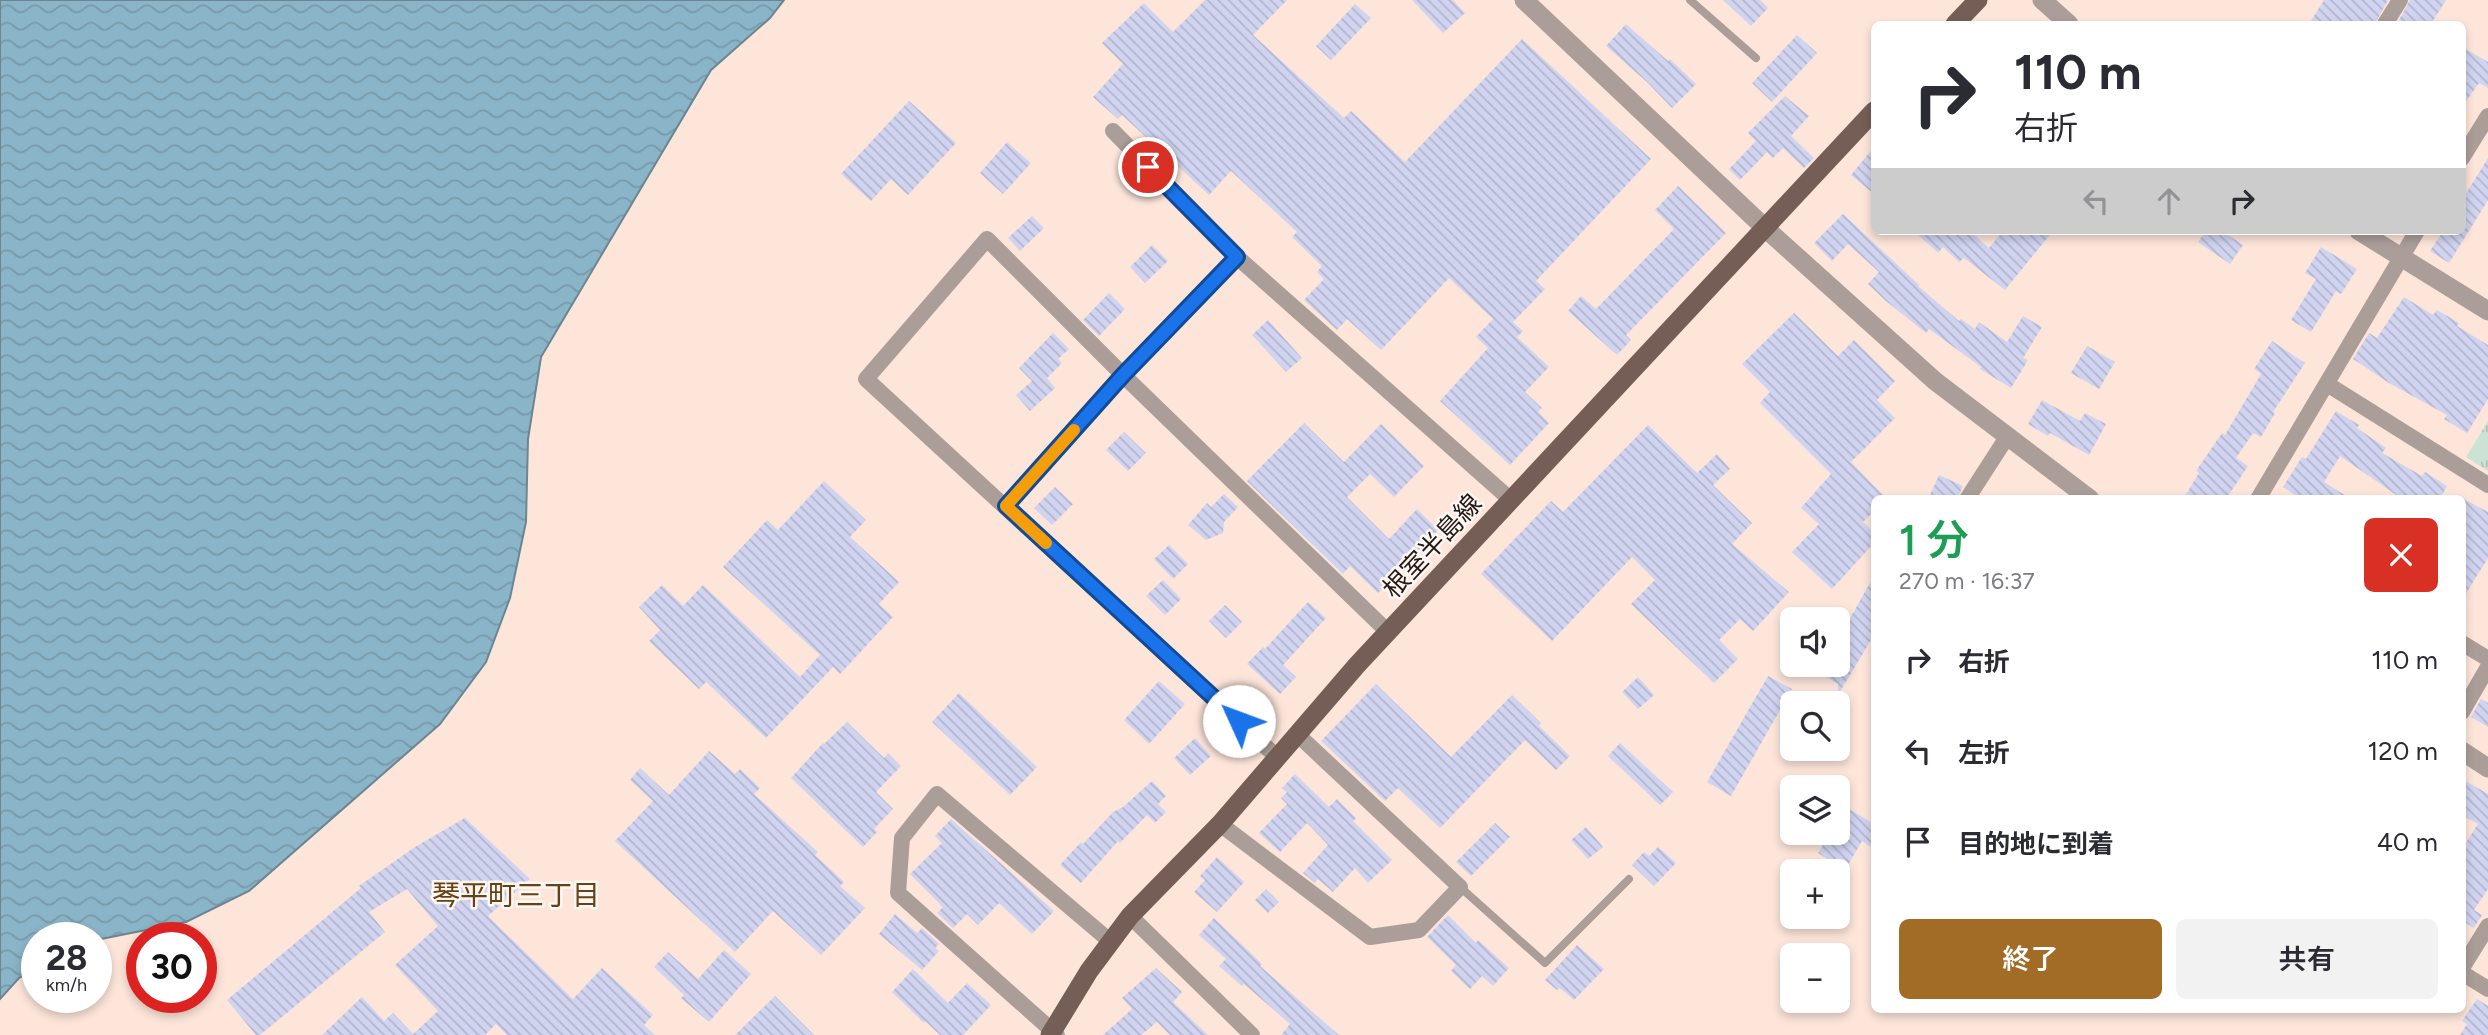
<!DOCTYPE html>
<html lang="ja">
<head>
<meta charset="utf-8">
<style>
	body { margin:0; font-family:Figtree,"Noto Sans JP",sans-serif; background:#f2f2f3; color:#2b2b33; height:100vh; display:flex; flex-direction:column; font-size:26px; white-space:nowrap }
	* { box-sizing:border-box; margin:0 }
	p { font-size:23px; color:#7c7c81 }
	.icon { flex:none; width:38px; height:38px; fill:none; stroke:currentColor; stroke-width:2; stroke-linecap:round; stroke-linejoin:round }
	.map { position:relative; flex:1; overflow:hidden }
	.drawer { position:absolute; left:1871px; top:495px; width:595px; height:518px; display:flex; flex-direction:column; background:#fff; border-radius:10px; box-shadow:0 4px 10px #0003 }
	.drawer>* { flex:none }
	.guide { position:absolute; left:1871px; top:21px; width:595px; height:214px; border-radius:10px; box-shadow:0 4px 10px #0003; background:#fff; color:#2b2b33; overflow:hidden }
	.fabs { position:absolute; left:1780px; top:607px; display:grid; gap:14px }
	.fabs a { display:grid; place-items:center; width:70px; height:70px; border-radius:10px; background:#fff; box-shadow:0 4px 10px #0003; font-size:35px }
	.speed { position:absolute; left:21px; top:922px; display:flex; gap:14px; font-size:35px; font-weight:700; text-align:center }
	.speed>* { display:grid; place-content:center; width:91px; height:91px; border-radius:50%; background:#fff; box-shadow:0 4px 10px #0003; line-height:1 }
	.speed small { font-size:18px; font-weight:400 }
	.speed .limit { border:10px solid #d22; background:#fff; color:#111 }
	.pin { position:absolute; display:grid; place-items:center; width:60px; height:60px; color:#fff; margin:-30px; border:4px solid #fff; border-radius:50%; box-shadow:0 2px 7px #0007 }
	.me { position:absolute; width:77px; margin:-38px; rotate:313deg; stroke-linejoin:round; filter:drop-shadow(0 0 5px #0008) }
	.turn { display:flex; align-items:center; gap:24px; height:147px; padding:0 28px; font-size:32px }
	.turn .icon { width:91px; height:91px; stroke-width:2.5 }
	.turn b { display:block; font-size:49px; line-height:60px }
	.lanes { display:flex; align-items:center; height:66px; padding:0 28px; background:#0003; justify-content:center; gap:35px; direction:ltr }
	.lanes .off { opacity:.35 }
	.round { display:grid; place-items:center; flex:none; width:74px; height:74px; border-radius:10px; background:#f2f2f3 }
	.headline { display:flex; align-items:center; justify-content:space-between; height:119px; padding:0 28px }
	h1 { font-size:42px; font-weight:600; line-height:52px; color:#1e9e55 }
	.primary-button { display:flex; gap:14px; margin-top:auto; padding:14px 28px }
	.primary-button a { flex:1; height:80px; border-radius:10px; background:#a26b26; color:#fff; font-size:28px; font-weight:600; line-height:80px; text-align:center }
	.primary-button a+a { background:#f2f2f3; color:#2b2b33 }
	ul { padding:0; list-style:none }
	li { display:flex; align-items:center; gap:21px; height:91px; padding:0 28px }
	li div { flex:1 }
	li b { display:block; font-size:26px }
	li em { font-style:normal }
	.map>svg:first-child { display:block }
</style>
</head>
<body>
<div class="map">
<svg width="2488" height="1035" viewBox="0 0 2488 1035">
	<defs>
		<pattern id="park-tufts" width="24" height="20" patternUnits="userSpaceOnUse" patternTransform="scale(1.75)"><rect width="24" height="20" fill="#cbe3d5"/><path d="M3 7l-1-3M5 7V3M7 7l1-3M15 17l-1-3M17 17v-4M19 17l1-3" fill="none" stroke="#aec2b6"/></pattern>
		<pattern id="water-waves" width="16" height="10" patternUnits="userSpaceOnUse" patternTransform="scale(1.75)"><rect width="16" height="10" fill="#8ab4c7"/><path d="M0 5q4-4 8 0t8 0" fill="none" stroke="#779aaa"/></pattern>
		<pattern id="building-back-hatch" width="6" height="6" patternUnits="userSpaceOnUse" patternTransform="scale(1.75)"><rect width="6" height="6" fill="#d1d4f0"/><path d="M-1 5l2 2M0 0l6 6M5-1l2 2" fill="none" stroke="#b3b5cd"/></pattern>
	</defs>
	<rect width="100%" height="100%" fill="#fde5da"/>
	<path fill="url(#park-tufts)" d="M2488 421V471L2466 457Z"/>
	<path fill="url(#water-waves)" stroke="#6b8591" stroke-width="2" d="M0 0H784L770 18 711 70 541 357 528 439 526 522 510 598 486 662 440 724 249 891 186 922 96 940V938H37V968L19 978 0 999Z"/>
	<path fill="url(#building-back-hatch)" d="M1205 0H1287L1253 35 1344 118 1351 111 1405 162 1522 39 1651 159 1536 281 1545 289 1513 322 1523 331 1517 337 1549 367 1525 392 1542 408 1538 412 1549 423 1510 465 1440 401 1488 348 1476 337 1493 319 1449 278 1381 350 1347 319 1337 330 1304 300 1324 279 1317 272 1322 266 1292 237 1297 232 1231 171 1209 195 1122 115 1118 119 1093 97 1123 64 1102 43 1144 3 1173 32Z
		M1412 0H1453L1465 13 1443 33Z
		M1723 0H1760L1768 8 1751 26Z
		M2324 0H2388L2375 24H2309Z
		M2410 0H2446L2431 24H2397Z
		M1355 4 1371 18 1331 60 1316 46Z
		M1626 24 1668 61 1670 59 1696 84 1672 108 1647 82 1606 46Z
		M1797 35 1817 53 1772 102 1752 83Z
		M2462 47 2488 62V88L2479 83 2462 107Z
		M1785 96 1809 116 1791 136 1814 158 1804 168 1783 148 1773 158 1767 152 1740 180 1729 169 1756 141 1748 133Z
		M909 101 956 143 908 195 891 179 871 201 841 174Z
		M1007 142 1031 163 1003 194 980 173Z
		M1874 147V194L1851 175Z
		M2488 158V200L2449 263 2430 251 2443 231H2462V200Z
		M1678 186 1726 233 1626 335 1631 340 1617 355 1568 311 1581 296 1596 309 1674 229 1655 210Z
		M1843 214 1919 285 1918 286 1959 321 1961 319 1975 329 1979 322 2007 342 2023 316 2042 327 2023 358 2028 360 2011 388 1980 369 1981 367 1929 329 1926 333 1886 301 1868 284 1879 272 1848 244 1832 261 1814 243Z
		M1032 216 1044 228 1020 251 1008 238Z
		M1914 231H1970L1989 248 2003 231H2053L2005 290 1964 258 1959 262 1943 247 1938 253Z
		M2206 231H2222L2243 245 2230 264 2198 242Z
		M1152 245 1168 261 1145 283 1130 267Z
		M2321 247 2357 269 2341 294 2336 291 2311 332 2291 320 2316 279 2305 273Z
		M1109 293 1125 309 1099 336 1083 320Z
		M2404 297 2433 315 2437 310 2459 323 2457 326 2488 345V399L2467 433 2444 419 2447 415 2389 383 2353 359 2369 333 2377 338Z
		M1794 313 1838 356 1854 340 1895 381 1877 400 1895 418 1851 462 1887 499H1874V511L1863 522 1874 532V543L1832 589 1792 552 1819 524 1801 508 1831 474 1760 403 1770 392 1742 364Z
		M1268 320 1302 358 1286 372 1252 335Z
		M1053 333 1069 349 1058 359 1062 363 1047 378 1055 388 1030 411 1016 395 1032 381 1019 368Z
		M2272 341 2305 363 2273 412 2275 413 2261 437 2253 433 2236 458 2248 466 2226 499H2183L2199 473 2196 471 2222 433 2225 435 2261 374 2254 369Z
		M2087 346 2115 362 2099 389 2071 373Z
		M2042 400 2080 421 2085 413 2106 424 2089 455 2050 433 2048 436 2028 424Z
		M2336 411 2359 425 2357 428 2386 448 2382 453 2422 476 2425 472 2447 486 2440 499H2402L2340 456 2324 482 2351 499H2301L2283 487 2302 457 2306 459Z
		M1304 423 1344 462 1381 424 1424 466 1394 497 1370 474 1347 497 1389 539 1417 509 1438 530 1378 593 1350 566 1343 574 1247 481Z
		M1648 425 1697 473 1717 454 1730 469 1713 485 1752 523 1732 544 1789 592 1753 631 1740 619 1719 640 1738 659 1714 683 1631 604 1655 580 1632 557 1552 641 1481 574 1551 501 1563 512Z
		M1124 432 1146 453 1128 471 1106 450Z
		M1939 475 1963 486 1957 499H1928Z
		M824 481 866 520 850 537 899 582 879 604 893 617 840 674 833 667 766 738 706 682 699 689 649 641 660 630 639 607 662 585 683 606 703 585 800 677 820 655 723 567 767 520 778 530Z
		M1055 487 1073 504 1052 525 1034 508Z
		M1224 494 1238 507 1224 522 1223 533 1206 540 1188 525 1207 503 1211 507Z
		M2462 498 2488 512V558L2462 600Z
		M1169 545 1188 564 1173 579 1154 559Z
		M1874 576V635L1838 695V684L1806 665H1838V623L1845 627Z
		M1163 580 1181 599 1165 615 1146 596Z
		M1308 602 1326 618 1283 665 1296 677 1280 694 1247 664 1263 647 1265 649Z
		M1225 605 1242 622 1226 638 1209 621Z
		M1768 676 1792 689 1731 796 1707 782Z
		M1638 677 1654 695 1638 709 1622 692Z
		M1159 681 1185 704 1149 744 1124 720Z
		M1376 684 1451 757 1512 695 1541 723 1539 726 1570 756 1556 770 1525 740 1440 828 1398 788 1385 801 1321 741Z
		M959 693 1037 767 1010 795 932 722Z
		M2481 699 2488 703V727L2471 717Z
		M847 722 884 758 888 753 901 766 876 792 893 809 874 829 877 832 863 847 791 778 823 743 824 744Z
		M1195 738 1211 756 1190 775 1174 758Z
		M1620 743 1673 792 1660 805 1608 756Z
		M709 751 735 774 740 769 760 788 754 794 818 852 815 855 844 882 840 886 865 908 821 955 773 911 735 952 615 841 653 801 630 780 640 768 669 795Z
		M1295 774 1329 807 1337 799 1356 818 1353 821 1392 860 1368 883 1355 868 1333 892 1318 879 1315 883 1303 873 1328 845 1307 823 1280 852 1259 833 1287 804 1281 798 1287 792 1282 788Z
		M2462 779 2488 794V889L2474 910 2482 915 2474 928 2466 923 2462 929V849L2478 824 2462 815Z
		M1152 781 1166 796 1158 804 1166 812 1155 823 1147 815 1120 843 1118 841 1081 883 1060 865 1081 842 1083 844 1113 812 1123 807Z
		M1846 807 1874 824V849L1862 841 1845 870 1818 853 1830 833H1838V821Z
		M465 818 530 879 488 916 573 999 602 968 653 1015 644 1025 655 1035H507L496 1024 485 1035H322L362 997 384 1021 393 1013 413 1034 438 1011 395 965 438 926 407 889 369 912 385 932 260 1035H256L227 1000 361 888 359 886 415 847Z
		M951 819 1054 911 1032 934 999 903 978 925 967 914 953 928 937 913 943 907 910 874 942 843 935 836Z
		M1495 823 1510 837 1471 876 1456 862Z
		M1586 827 1603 847 1588 859 1571 840Z
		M1658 847 1676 863 1654 886 1632 865 1644 852 1649 856Z
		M1217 857 1244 882 1217 912 1194 892 1205 880 1200 876Z
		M1266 889 1279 902 1268 913 1255 900Z
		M895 914 917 933 922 928 939 944 935 948 939 951 922 970 879 934Z
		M1448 915 1476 943 1478 940 1509 968 1493 986 1482 976 1470 989 1451 971 1456 965 1427 937Z
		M1214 918 1262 964 1260 966 1339 1035H1281L1290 1024 1244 984 1242 986 1219 966 1226 959 1199 935Z
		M1577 945 1604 969 1574 1000 1560 988 1557 990 1545 980Z
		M724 950 751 974 709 1022 681 998 684 995 654 967 668 952 698 979Z
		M1156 968 1182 992 1173 1002 1208 1035H1170L1157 1022 1141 1035H1103L1132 1009 1122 998Z
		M913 969 948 1003 967 983 991 1005 963 1035H940L925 1021 924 1023 892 992Z
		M775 996 814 1035H735Z
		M2477 999 2488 1006V1035H2460L2467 1024 2462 1021Z"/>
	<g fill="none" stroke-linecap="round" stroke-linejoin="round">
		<path stroke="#ab9e99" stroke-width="8" d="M1690 0 1756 58
			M1460 887 1545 963 1629 879"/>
		<path stroke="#ab9e99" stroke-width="16" d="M2385 24 2400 0
			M1113 131 1237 257 1511 500
			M2462 158 2488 116
			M2327 384 2488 485
			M1967 499 2007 437
			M2258 499 2417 231
			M1006 506 1123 375 1237 257
			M2462 643 2488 659
			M2462 712 2488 667
			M1277 757 866 379 987 239 1123 375 1388 632
			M1220 824 1370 937 1419 930 1460 887 1297 734
			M1130 916 1252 1035
			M2462 968 2488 926
			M2462 973 2488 989
			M1057 1035 898 893 902 838 937 794 1111 942"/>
		<path stroke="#ab9e99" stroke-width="19" d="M1524 0 1765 228 1935 381 2090 499
			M2042 0 2069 24
			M2359 231 2488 311
			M2462 751 2488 768"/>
		<path stroke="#755e56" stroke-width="19" d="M1955 24 1978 0
			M1050 1035 1089 971 1130 916 1220 824 1357 665 1874 111"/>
	</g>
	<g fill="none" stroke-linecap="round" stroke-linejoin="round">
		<defs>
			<path id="route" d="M1148 167 1237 257 1123 375 1006 506 1239 721"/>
		</defs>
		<use href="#route" stroke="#114b97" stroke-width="18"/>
		<use href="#route" stroke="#1a73e8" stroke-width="12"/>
		<path stroke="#f59e0b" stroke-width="12" d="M1046 543 1006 506 1074 430"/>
	</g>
	<g text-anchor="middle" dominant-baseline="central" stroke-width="5" stroke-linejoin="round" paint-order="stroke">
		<g font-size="26" fill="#231813" stroke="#fdf7f4">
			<text transform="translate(1432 546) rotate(-47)">根室半島線</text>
		</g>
		<g font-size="28" fill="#674212" stroke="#fdf7f4">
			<text x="516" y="895">琴平町三丁目</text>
		</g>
	</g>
</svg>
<div class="fabs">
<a><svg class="icon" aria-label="sound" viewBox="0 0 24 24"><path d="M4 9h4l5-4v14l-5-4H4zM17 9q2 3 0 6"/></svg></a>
<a><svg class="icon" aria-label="search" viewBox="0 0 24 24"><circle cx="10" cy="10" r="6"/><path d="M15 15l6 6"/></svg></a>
<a><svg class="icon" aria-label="layers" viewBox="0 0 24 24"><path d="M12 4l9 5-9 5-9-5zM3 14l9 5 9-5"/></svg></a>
<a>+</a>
<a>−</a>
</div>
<div class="speed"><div>28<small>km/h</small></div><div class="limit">30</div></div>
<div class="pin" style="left:1148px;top:167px;background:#d93025"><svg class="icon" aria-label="arrive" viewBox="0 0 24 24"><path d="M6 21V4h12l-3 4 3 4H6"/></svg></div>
<svg class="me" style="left:1239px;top:721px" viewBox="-20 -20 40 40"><circle r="19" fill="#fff"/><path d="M0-13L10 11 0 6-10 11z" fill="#1a73e8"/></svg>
<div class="guide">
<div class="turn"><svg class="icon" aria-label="right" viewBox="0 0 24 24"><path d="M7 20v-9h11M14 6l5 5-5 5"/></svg><div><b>110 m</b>右折</div></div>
<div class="lanes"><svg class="icon off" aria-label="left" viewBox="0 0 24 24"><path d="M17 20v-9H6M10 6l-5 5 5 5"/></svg><svg class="icon off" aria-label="ahead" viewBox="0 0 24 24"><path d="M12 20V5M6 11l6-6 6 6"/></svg><svg class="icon" aria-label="right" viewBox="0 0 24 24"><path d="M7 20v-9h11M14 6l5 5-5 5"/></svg></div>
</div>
<section class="drawer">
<div class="headline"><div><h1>1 分</h1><p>270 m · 16:37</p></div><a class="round" style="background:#d93025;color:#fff"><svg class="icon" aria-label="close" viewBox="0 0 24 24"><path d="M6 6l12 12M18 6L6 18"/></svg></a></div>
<ul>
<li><svg class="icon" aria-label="right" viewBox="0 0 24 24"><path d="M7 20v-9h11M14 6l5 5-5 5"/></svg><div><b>右折</b></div><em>110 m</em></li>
<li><svg class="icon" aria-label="left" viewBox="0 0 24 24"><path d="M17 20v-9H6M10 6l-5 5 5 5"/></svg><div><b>左折</b></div><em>120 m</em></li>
<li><svg class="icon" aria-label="arrive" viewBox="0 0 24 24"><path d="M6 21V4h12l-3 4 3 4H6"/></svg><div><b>目的地に到着</b></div><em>40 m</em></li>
</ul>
<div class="primary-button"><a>終了</a><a>共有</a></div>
</section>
</div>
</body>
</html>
